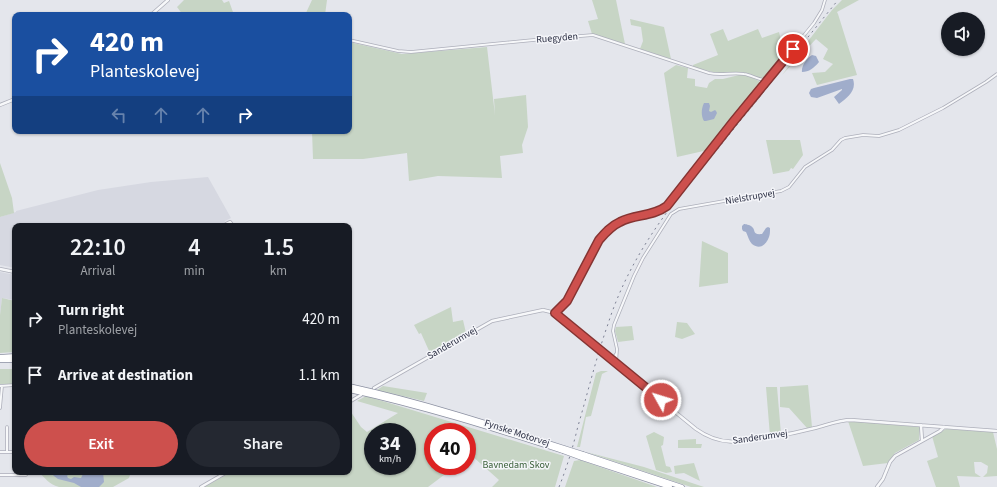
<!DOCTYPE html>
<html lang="en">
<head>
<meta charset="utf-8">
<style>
	body { margin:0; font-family:"Source Sans 3",sans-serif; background:#242831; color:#f1f3f6; height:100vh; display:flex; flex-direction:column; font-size:15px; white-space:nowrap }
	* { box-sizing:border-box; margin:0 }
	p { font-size:13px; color:#9ea1a6 }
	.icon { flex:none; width:22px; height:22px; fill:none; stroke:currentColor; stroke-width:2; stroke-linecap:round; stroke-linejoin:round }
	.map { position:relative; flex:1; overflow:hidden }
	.panel { position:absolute; left:12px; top:223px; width:340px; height:252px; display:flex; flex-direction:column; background:#171b24; border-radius:8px; box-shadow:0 1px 3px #0004 }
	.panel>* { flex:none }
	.guide { position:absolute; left:12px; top:12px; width:340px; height:122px; border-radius:8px; box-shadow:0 1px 3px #0004; background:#1a4fa0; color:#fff; overflow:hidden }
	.fabs { position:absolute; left:941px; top:12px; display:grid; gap:8px }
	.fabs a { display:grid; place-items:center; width:44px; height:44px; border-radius:50%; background:#171b24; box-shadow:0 1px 3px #0004; font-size:20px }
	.speed { position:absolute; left:364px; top:423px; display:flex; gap:8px; font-size:20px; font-weight:700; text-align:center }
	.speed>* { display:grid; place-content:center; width:52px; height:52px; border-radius:50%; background:#171b24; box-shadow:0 1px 3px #0004; line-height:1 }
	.speed small { font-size:10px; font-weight:400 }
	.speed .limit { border:6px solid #d22; background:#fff; color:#111 }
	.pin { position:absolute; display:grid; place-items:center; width:34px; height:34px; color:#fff; margin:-17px; border:2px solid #fff; border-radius:50%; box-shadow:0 1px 4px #0007 }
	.me { position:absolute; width:44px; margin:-22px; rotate:309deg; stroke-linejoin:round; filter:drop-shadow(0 0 3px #0008) }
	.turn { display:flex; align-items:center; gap:14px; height:84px; padding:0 12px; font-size:18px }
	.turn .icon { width:52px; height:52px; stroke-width:2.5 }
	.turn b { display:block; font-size:28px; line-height:34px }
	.lanes { display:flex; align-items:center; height:38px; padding:0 12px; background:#0003; justify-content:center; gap:20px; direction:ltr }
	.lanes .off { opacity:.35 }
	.eta { display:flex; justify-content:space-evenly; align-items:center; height:68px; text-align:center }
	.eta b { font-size:24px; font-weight:600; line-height:28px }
	.primary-button { display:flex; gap:8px; margin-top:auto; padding:8px 12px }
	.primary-button a { flex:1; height:46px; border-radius:24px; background:#cd504d; color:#fff; font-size:16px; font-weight:600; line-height:46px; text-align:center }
	.primary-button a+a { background:#242831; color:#f1f3f6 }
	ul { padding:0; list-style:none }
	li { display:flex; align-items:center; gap:12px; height:56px; padding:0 12px }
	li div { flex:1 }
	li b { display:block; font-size:15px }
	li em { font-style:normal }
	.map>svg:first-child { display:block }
</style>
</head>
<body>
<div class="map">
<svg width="997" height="487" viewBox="0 0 997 487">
	<rect width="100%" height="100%" fill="#e4e6ec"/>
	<path fill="#d6d8e1" d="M208 177 231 218 225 221 222 226H15V268L0 265V217L16 212V211L98 190 151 182Z
		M0 272 15 275V300L2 298 0 315Z"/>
	<path fill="#c7d5c5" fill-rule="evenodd" d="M184 0H222L224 3 229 1 234 15H183L177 7Z
		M312 0H327L325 15H305Z
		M592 0H616L625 44 592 34 588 21 598 19Z
		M842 0H859L837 12 838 14 857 75 817 85 812 73 825 72 833 64 823 59 828 49 816 39 782 75 832 10Z
		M630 19 664 27 671 59 640 49 643 41 641 27 631 25Z
		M723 29 728 41 758 29 762 38 779 32 782 44 790 50 769 77 763 79 745 73H717L693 67V65L718 55 710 34Z
		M349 42 402 54 487 47 495 115 494 99 526 95 528 127 522 145 523 153 500 156 502 178 438 176 409 181 407 153 363 159H313L312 131H349Z
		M676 65 688 68 687 78 695 79V86L707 88 709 83 715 79H723L739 75H746L759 81 760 87 708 150 677 157 664 73Z
		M766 140H800L803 155 793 169 791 168 789 171 773 174Z
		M0 163 12 198 14 213 0 217Z
		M702 241 728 253V283L699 287Z
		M2 298 15 301V352L0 353V315Z
		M451 307 453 322 463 320 466 333 430 353 421 333 419 334 414 325Z
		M677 322 687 323 695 334 682 339 675 337Z
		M632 326 634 340 618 342 615 331 616 327Z
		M0 369H15V384H0Z
		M601 371H608L602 374 591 416 586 417 580 447H577L596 373Z
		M808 385 812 427 807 428 789 408 780 407V387Z
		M383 386 427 393 424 401 377 390Z
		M766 387H777L781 434 770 436Z
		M366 396 564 456 555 487H492L499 480 471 455 467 458V432H433V466H456L428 487H204L231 472H349V409L361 427 367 432 398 413 357 401ZM373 432H407V466H373Z
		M848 421 920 427 919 440 895 453 888 463 863 466Z
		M946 429 993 432 997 449V476L983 477 987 473 988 466 981 462H974L975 473 981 477 957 476 960 487H936L927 461 938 457 932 436Z
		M654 432 664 437 663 445 661 446 666 466 670 467 672 472 666 473 656 470 646 436Z
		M696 439V444H702L701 448H678V440Z
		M586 452 644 467 704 487H691Z
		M580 460 657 487H565L574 461Z
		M694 463 700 481 684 473 675 474 674 466Z
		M38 472H131L129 478 113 487H59C48 484 46 478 38 472Z"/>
	<path fill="#a0adcb" d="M812 55 816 56 819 62C814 68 809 72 802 72 801 66 807 58 812 55Z
		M850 79H853C857 91 847 98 839 104L834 97 842 90V89L817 98 811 97 809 93 811 89 814 88Z
		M704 103H709L710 106 709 111 711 112 715 110 716 111 717 113 714 119 706 121H704C701 116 701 109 704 103Z
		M744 224C745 224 750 225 751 226 757 230 751 235 762 234L766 228 768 227 770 228C770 232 770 234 769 237 766 245 760 250 752 244 749 241 748 236 746 232L743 231 742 229V226Z
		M50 472H70L67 476 68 478 71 479 74 477 81 478 83 474 82 472H103L104 482 99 487H81L74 483 58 479 54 476Z"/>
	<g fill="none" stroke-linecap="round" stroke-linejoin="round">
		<defs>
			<path id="minor" d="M349 40 398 51 411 52 544 39 593 35 709 73C720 76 732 72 744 74 752 75 759 81 768 80
				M555 313 567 301 599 240C607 230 616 222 629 219 642 215 655 215 667 206L733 122 775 71 814 23 822 10 825 0
				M609 358 615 356 616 354
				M616 364 617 349 613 331 614 325 634 276 643 258 671 214 679 209 781 191 789 187 805 167 832 150 841 140 845 138 863 135 879 136 899 130 943 108 986 82 997 74
				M0 386 15 385
				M0 408 2 386
				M15 409V405
				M0 452H15
				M7 452V427
				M0 475H26"/>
			<path id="tertiary" d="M151 15 168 0
				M0 105 15 99
				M225 226 226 224 230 222 233 226
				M0 269 15 272
				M374 388 492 321 543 310 555 313 561 317 609 358 696 429C721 447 742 442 770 437 785 435 800 432 815 428 827 425 839 420 851 420L997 431
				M349 402 361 395
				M921 425 922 440
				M201 487 227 472
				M877 487 883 479 890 462 895 456 940 431 944 427"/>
			<path id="motorway" d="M0 357 15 356
				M0 360H15
				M349 386C422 402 493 425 564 448
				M349 390C422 406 492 428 563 451
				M583 454 682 487
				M582 458 670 487"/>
		</defs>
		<use href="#minor" stroke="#adafba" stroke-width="3.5"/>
		<use href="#tertiary" stroke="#adafba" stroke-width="4"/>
		<use href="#motorway" stroke="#8c91a2" stroke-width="5.5"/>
		<use href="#minor" stroke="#f7f8fa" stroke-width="2"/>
		<use href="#tertiary" stroke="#f7f8fa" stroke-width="2.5"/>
		<use href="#motorway" stroke="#fff" stroke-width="4"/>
		<path stroke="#7e8295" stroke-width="1" stroke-dasharray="2 4" stroke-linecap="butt" d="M559 487C567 467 573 447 578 426 588 392 596 358 608 324 622 280 645 241 673 204L838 0"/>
		<defs>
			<path id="motorway-bridge" d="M564 448 583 454
				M563 451 582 458"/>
		</defs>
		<use href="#motorway-bridge" stroke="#8c91a2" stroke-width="5.5" stroke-linecap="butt"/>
		<use href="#motorway-bridge" stroke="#fff" stroke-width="4"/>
	</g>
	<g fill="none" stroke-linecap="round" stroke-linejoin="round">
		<defs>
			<path id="route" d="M661 400 555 313 567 301 599 240C605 233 611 226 620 222 635 214 652 217 667 206L733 122 793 49"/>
		</defs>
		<use href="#route" stroke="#853432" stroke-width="10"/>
		<use href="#route" stroke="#cd504d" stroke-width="7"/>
	</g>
	<g text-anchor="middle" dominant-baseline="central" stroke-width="3" stroke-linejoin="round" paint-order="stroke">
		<g font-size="10" fill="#2c3044" stroke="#f4f5f9">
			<text transform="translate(557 38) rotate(-5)">Ruegyden</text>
			<text transform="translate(750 197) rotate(-10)">Nielstrupvej</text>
			<text transform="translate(452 343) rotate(-30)">Sanderumvej</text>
			<text transform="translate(517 433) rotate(18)">Fynske Motorvej</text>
			<text transform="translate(760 437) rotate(-8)">Sanderumvej</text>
		</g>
		<g font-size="10" fill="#3a6039" stroke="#f4f5f9">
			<text x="516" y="465">Bavnedam Skov</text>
		</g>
	</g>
</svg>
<div class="fabs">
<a><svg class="icon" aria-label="sound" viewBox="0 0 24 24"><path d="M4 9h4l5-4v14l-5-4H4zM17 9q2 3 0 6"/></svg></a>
</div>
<div class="speed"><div>34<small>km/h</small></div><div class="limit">40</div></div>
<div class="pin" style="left:793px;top:49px;background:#d93025"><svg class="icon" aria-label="arrive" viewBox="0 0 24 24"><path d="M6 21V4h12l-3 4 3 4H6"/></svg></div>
<svg class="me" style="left:661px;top:400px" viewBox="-20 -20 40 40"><circle r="17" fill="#cd504d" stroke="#fff" stroke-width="3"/><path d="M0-11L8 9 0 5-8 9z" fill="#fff"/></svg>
<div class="guide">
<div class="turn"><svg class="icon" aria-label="right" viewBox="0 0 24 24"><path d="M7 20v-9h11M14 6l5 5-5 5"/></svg><div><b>420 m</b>Planteskolevej</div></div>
<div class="lanes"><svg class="icon off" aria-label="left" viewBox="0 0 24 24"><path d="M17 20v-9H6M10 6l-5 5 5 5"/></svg><svg class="icon off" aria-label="ahead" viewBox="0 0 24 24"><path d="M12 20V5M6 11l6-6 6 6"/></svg><svg class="icon off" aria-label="ahead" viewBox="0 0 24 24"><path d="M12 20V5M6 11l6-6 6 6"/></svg><svg class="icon" aria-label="right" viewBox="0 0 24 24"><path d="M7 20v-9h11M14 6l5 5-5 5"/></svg></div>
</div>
<section class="panel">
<div class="eta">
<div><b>22:10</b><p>Arrival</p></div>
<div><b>4</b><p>min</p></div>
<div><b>1.5</b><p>km</p></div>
</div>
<ul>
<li><svg class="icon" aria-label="right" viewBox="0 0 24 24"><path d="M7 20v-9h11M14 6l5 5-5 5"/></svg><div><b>Turn right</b><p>Planteskolevej</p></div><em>420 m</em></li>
<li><svg class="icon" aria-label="arrive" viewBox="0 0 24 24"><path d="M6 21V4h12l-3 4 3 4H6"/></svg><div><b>Arrive at destination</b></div><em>1.1 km</em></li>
</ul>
<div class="primary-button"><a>Exit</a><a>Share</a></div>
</section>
</div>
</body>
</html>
